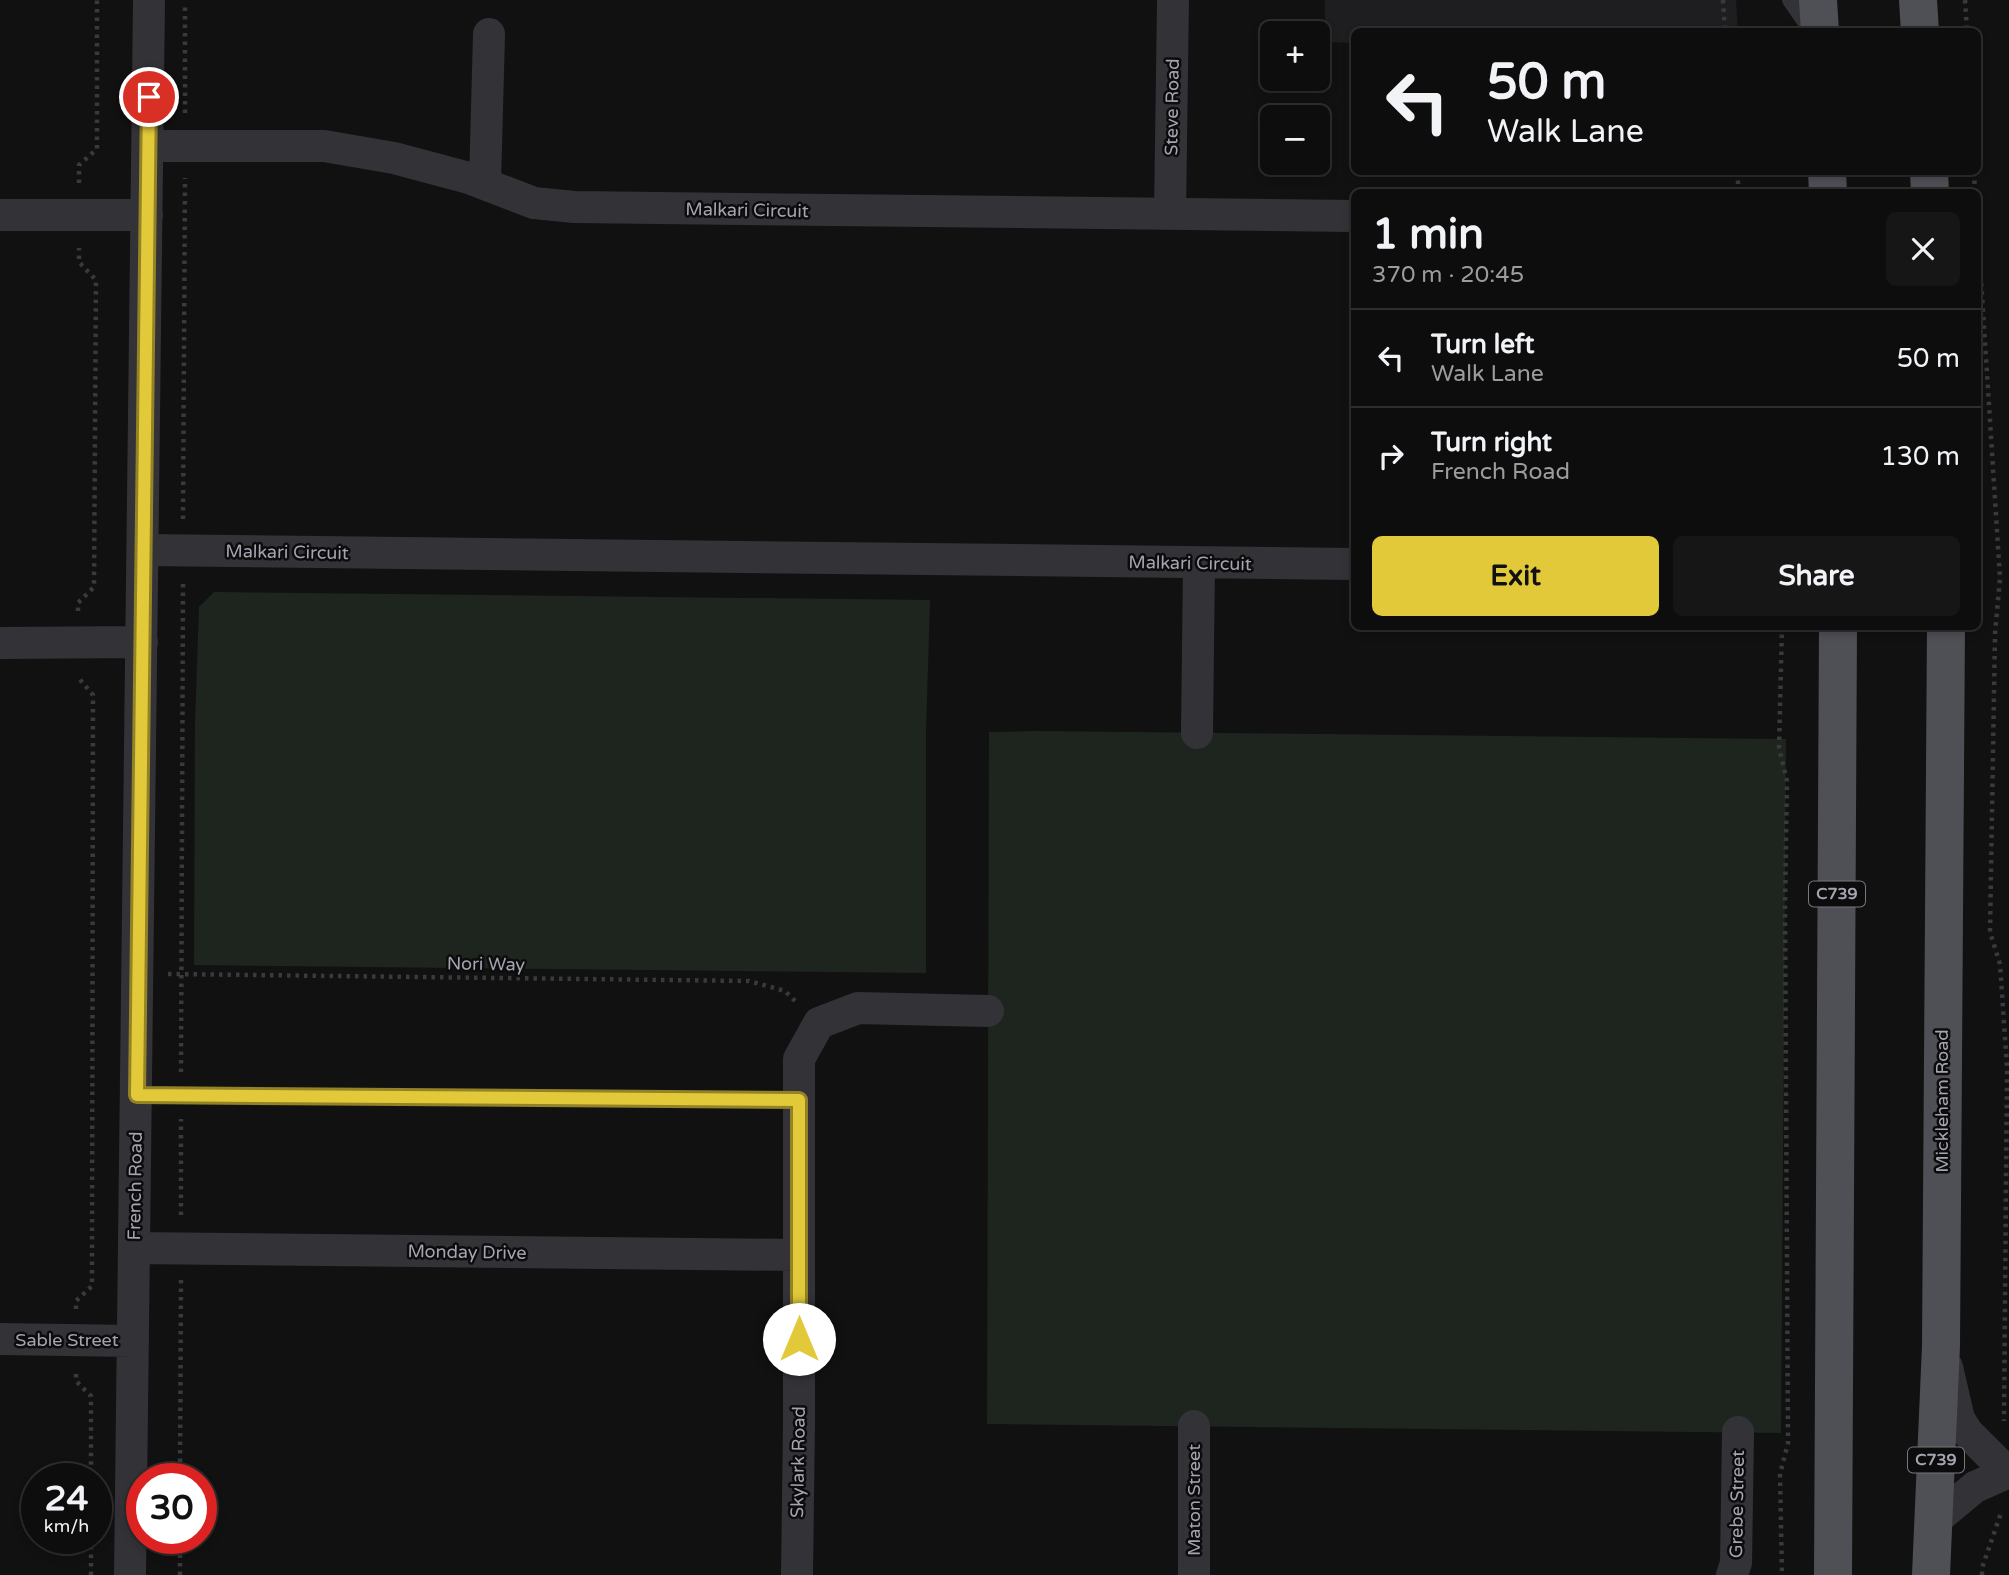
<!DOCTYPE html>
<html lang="en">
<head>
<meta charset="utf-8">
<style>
	body { margin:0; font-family:"Varela Round",sans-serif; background:#161617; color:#f1f3f6; height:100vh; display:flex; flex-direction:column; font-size:26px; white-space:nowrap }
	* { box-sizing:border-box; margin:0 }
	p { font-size:23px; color:#9a9c9e }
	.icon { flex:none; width:38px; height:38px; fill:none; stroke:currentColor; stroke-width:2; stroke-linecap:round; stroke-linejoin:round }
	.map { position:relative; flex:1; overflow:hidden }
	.sheet { position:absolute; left:1351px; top:189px; width:630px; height:441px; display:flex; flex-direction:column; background:#0d0d0e; border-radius:10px; box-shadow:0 4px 10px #0003,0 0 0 2px #2d2d2e }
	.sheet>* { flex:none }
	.banner { position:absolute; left:1351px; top:28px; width:630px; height:147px; border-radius:10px; box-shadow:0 4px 10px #0003,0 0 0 2px #2d2d2e; background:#0d0d0e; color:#f1f3f6; overflow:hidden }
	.fabs { position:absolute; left:1260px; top:21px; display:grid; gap:14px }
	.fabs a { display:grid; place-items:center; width:70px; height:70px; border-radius:10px; background:#0d0d0e; box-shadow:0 4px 10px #0003,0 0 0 2px #2d2d2e; font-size:35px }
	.speed { position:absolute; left:21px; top:1463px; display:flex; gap:14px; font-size:35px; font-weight:700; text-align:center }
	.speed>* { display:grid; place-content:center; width:91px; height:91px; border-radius:50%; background:#0d0d0e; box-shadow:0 4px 10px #0003,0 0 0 2px #2d2d2e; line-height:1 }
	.speed small { font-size:18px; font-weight:400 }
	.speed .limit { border:10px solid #d22; background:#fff; color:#111 }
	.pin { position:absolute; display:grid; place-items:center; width:60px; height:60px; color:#fff; margin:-30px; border:4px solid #fff; border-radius:50%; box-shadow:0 2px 7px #0007 }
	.me { position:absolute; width:77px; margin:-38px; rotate:0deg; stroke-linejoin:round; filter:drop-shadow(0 0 5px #0008) }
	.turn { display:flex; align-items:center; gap:24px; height:147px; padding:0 21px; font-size:32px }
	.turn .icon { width:91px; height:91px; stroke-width:2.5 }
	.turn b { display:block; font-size:49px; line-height:60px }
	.round { display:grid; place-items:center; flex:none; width:74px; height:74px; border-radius:10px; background:#161617 }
	.overview { display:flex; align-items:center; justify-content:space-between; height:119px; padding:0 21px }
	h1 { font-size:42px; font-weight:700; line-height:52px }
	.button { display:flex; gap:14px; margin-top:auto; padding:14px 21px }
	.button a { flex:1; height:80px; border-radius:10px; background:#e2c93a; color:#111; font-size:28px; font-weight:700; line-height:80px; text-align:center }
	.button a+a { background:#161617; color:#f1f3f6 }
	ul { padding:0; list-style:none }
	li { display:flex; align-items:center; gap:21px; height:98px; padding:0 21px; border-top:2px solid #2d2d2e }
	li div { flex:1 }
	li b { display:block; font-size:26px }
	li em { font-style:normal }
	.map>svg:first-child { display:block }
</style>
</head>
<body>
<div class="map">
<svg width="2009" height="1575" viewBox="0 0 2009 1575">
	<rect width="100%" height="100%" fill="#111112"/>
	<path fill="#1e1d1f" d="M1325 0H1736L1738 31 1354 32V43L1325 42Z"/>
	<path fill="#1e251f" d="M214 592 930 600 926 731V973L194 965 195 724 199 607Z
		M1036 731 1786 739 1781 1433 987 1424 989 732Z"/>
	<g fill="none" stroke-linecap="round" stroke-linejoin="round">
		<path stroke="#39393e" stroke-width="4.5" stroke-dasharray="3.5 5" stroke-linecap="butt" d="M1723 0 1725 32
			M1965 0 1967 32
			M185 113V6
			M1737 172 1739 192
			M1974 172 1975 192
			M79 183V165L97 149V0
			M1978 232 2000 578 1995 634 1990 932 2000 964 2007 1067 2004 1421
			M183 519 185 178
			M78 611V603L94 587 96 280 79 262V248
			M1782 626 1779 748 1787 781 1785 904 1788 1443 1780 1474 1782 1575
			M168 974 749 981 785 991 795 1001
			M181 1072 183 584
			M181 1215V1119
			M76 1309V1301L92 1286 93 695 77 676
			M76 1374V1381L91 1396V1479
			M180 1479 181 1280
			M91 1575V1538
			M180 1575V1538
			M1982 1575V1568L2001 1513"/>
		<path stroke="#333237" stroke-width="16" d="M1790 0 1810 29
			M137 1095 799 1100"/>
		<path stroke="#333237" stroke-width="32" d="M149 146H324L394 158 469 178 534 203 574 207 1354 216
			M485 183 489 34
			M1170 214 1173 0
			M0 215H147
			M143 550 1354 564
			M0 643 142 642
			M1197 733 1199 563
			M134 1248 799 1255
			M0 1339 133 1341
			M1947 1367 1959 1419 1967 1432 2007 1472
			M1934 1521 1975 1487 2009 1472
			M130 1575 149 0
			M797 1575 799 1422V1059L819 1023 858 1008 988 1011
			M1194 1575V1426
			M1732 1575 1736 1563 1738 1432"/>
		<path stroke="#4f4f56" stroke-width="38" d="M1818 0 1820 32
			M1918 0 1920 32
			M1827 172 1828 192
			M1929 172 1930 192
			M1833 1575 1838 626
			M1931 1575 1941 1346 1946 626"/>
	</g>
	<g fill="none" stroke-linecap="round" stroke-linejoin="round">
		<defs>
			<path id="route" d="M149 97 137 1095 799 1100V1339"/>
		</defs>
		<use href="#route" stroke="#938326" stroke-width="18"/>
		<use href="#route" stroke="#e2c93a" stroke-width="12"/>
	</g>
	<g text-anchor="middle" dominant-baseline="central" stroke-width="5" stroke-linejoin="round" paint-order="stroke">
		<g fill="#0c0c0d" stroke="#767780" stroke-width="2">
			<rect x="1809" y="881.5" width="56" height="25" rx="5"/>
			<rect x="1908" y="1447.5" width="56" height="25" rx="5"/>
		</g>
		<g font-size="16" font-weight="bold" fill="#a4a5b2">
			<text x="1837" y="894">C739</text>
			<text x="1936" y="1460">C739</text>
		</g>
		<g font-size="18" fill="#a4a5b2" stroke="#0c0c0d">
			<text transform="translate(1172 107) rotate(-89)">Steve Road</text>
			<text transform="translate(747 210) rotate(1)">Malkari Circuit</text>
			<text transform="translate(287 552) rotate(1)">Malkari Circuit</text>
			<text transform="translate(1190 563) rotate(1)">Malkari Circuit</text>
			<text transform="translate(486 964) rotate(1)">Nori Way</text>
			<text transform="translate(1942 1101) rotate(-90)">Mickleham Road</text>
			<text transform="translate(135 1186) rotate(-89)">French Road</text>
			<text transform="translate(467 1252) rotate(1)">Monday Drive</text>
			<text x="67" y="1340">Sable Street</text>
			<text transform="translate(798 1462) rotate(-89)">Skylark Road</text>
			<text transform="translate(1194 1500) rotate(-90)">Maton Street</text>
			<text transform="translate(1737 1504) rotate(-89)">Grebe Street</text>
		</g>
	</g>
</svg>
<div class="fabs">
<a>+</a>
<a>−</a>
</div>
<div class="speed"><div>24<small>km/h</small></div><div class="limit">30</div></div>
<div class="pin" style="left:149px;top:97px;background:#d93025"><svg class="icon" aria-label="arrive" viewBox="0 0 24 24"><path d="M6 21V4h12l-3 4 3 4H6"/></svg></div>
<svg class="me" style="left:799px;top:1339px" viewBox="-20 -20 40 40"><circle r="19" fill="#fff"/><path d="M0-13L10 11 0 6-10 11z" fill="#e2c93a"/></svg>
<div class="banner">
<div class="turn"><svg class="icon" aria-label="left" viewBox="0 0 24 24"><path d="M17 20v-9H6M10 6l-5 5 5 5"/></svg><div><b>50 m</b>Walk Lane</div></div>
</div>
<section class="sheet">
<div class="overview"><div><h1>1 min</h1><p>370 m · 20:45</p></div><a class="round"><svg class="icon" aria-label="close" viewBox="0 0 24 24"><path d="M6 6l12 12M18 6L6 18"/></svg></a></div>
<ul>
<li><svg class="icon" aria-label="left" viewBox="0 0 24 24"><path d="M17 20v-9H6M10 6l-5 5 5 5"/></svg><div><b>Turn left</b><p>Walk Lane</p></div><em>50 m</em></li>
<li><svg class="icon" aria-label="right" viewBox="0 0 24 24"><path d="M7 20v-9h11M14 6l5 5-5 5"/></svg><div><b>Turn right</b><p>French Road</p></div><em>130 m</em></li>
</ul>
<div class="button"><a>Exit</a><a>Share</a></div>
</section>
</div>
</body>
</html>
